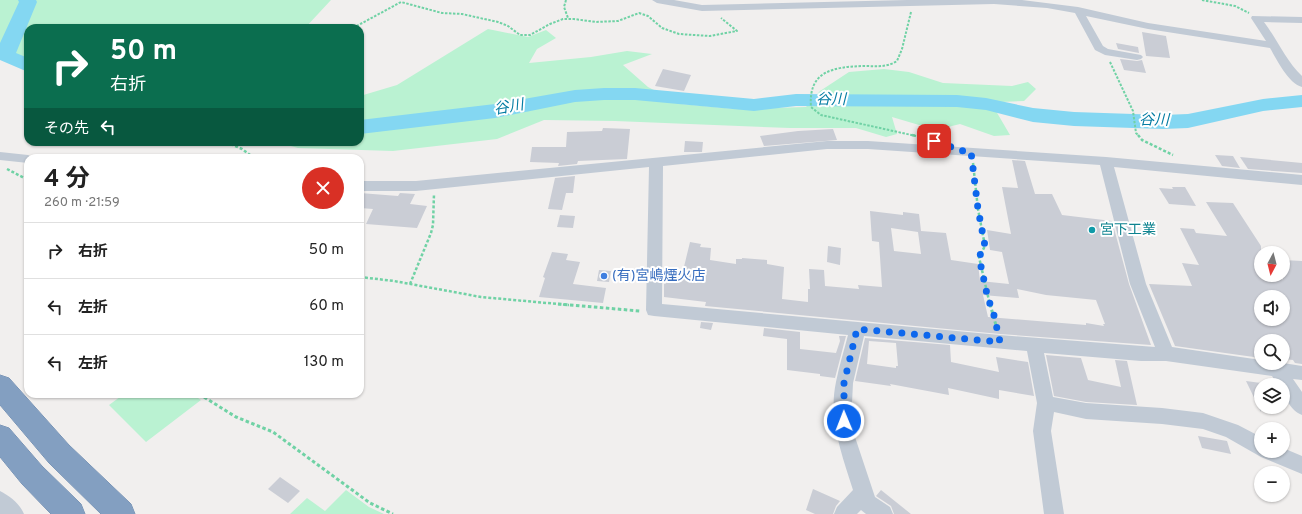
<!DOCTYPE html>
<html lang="ja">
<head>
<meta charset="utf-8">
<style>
	body { margin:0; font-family:Overpass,"Noto Sans JP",sans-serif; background:#f6f6f6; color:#222; height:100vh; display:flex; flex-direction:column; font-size:15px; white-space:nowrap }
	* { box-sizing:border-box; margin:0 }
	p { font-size:13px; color:#767676 }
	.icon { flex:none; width:22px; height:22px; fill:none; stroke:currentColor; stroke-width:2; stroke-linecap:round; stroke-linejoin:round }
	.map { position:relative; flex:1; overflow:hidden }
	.details { position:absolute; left:24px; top:154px; width:340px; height:244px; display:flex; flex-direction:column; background:#fff; border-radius:12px; box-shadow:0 1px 3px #0004 }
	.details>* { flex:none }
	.guide { position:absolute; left:24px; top:24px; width:340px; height:122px; border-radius:12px; box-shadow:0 1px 3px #0004; background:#0b6e4f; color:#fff; overflow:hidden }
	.needle { width:26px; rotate:187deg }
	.controls { position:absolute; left:1254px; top:246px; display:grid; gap:8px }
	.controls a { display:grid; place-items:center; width:36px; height:36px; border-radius:50%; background:#fff; box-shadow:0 1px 3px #0004; font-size:20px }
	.pin { position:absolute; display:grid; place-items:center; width:34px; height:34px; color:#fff; margin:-17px; border-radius:8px; box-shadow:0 2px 6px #0006 }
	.me { position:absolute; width:44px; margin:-22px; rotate:359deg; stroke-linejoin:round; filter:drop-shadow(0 0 3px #0008) }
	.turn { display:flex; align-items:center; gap:14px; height:84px; padding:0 20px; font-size:18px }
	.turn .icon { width:52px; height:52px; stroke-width:2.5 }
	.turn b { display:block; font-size:28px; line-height:34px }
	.then { display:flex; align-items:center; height:38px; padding:0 20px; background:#0003; gap:8px; font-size:15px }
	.round { display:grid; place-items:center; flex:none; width:42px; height:42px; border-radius:21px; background:#f6f6f6 }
	.headline { display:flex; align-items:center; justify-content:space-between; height:68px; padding:0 20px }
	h1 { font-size:24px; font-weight:700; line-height:30px }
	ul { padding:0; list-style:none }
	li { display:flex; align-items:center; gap:12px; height:56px; padding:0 20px; border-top:1px solid #e0e0e0 }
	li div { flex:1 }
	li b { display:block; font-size:15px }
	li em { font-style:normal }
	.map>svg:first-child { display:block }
</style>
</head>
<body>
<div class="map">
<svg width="1302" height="514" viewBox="0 0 1302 514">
	<rect width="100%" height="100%" fill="#f1efee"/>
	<path fill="#baf2d2" d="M0 0H331L305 28H28V60L12 52 0 55Z
		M488 29 528 37 546 30 556 38 537 49 529 63 591 57 627 51 652 54 623 65 648 87 681 104 735 109 806 107 820 91 849 72 884 69 909 72 943 83 1012 86 1028 82 1036 89 1024 101 1000 102 996 111 1010 135 994 136 960 124 936 130 892 117 897 134 886 137 856 128H790L615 121 544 120 497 139 393 151 298 148 277 142H360V96L397 85Z
		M124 394H192L201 400 146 442 109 405Z
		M346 490 369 507 384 514H290L307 498 325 511Z"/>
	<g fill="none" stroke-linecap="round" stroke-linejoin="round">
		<path fill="#84d7f2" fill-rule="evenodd" d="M18 0H36L37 2 16 53 28 58V72L0 60V43L19 2Z
			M604 88H635L754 99 796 94 957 95 986 98 1033 108 1074 112 1163 115 1188 114 1263 99 1302 95V107L1263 111 1188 128 1163 129 1074 126 1033 122 986 110 957 107 796 106 754 111 635 100H604L575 102 495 118 360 134V120L495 104 575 90Z"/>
	</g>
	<path fill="#cacdd5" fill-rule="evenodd" d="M1142 32 1166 36 1170 58 1146 56Z
		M1116 43 1138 47 1139 53 1118 49Z
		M1120 59 1137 61 1142 60 1146 73 1124 70Z
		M663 69 691 75 684 91 655 86Z
		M603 128 630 129 627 159 578 161 577 164 558 166 559 163 530 162 532 147H566L567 132 602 131Z
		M833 129 837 140 764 146 760 136 798 131Z
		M685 141 703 142 702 152H684Z
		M1215 155 1233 156 1240 168 1222 166Z
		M1240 157 1302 163V173L1248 169Z
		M1012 160 1025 161 1035 194H1052L1062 215 1112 221 1129 284 1151 345 1000 334 705 306 706 302 664 297V273L682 275 690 242 701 244 700 247 711 248 710 260 736 264V259H742V258L767 260V264L784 267 782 299 808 302V289H810L809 269 824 270 825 286 859 289 858 285 882 287 879 242 872 241 870 211 903 215V212L919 214 921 231 946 233 951 260 978 264 980 281 1009 284 1002 252 990 250 987 230 1011 234 1002 187 1018 188ZM891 228 918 232 921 254 894 251ZM1017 289 1046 295 1096 300 1105 324H1103L1104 326 1086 323V325L988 317 983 295 1019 298Z
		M575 176 573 193H566L562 210 548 209 555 178Z
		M1172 187H1185L1196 206 1169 204 1159 188 1173 189Z
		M360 193 398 196 400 193 415 194 410 204 427 206 417 228 366 224 373 209 360 208Z
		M1206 202 1233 203 1261 246V275H1280L1283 280V260L1302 261V364L1295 363 1293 360 1283 359V341H1261V358L1175 346 1149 284 1192 286 1182 263 1199 265 1180 228 1194 229 1196 233 1227 236ZM1261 297H1283V319H1261Z
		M560 215 575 216 573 228 557 227Z
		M828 246 841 248 840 265 827 262Z
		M552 252 568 254 566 260 580 262 573 284 606 288 603 303 539 297 545 278 543 277Z
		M599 270 611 271 609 282 597 281Z
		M701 322 713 323 711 330 700 328Z
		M764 328 800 332V349L836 353 840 341 839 336H846L835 378 820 376V374L787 370V339L763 336Z
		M865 338 950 345 951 362 999 372 996 357 1028 362 1034 396 999 390V399L948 388 949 395 890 384 891 386 855 381ZM869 341 896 343 898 366H896V368L867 364Z
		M1046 355 1081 358 1088 380 1121 387 1115 360 1127 361 1137 405 1086 402 1054 396Z
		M1246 381 1261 383V412Z
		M1198 436 1227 441 1231 454 1202 448Z
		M280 477 300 491 288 503 268 489Z
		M813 489 840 501 836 506 833 514H815L806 510Z
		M881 490 911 514H894L891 506 876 496Z"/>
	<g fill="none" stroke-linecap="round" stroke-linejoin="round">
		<defs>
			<path id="motorway" d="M0 375 9 378 69 445 131 504 135 514H101L49 463 0 405Z
				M0 425 9 428 42 466 81 504 85 514H51L22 484 0 457Z"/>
		</defs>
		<use href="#motorway" stroke="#6e8aad" stroke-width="1"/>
		<path stroke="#70d2a5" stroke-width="2" stroke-dasharray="2.5 1.5" stroke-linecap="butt" d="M566 0 564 7 568 18
			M1202 0 1235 6 1249 13
			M911 12 902 49 897 61C886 68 875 66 863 66 833 67 808 71 811 107L821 115 916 136
			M353 28 401 2 442 13 462 14 498 22 508 26 520 35H530L550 24 563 19H574L596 22 618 21 639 13 648 16 662 28 679 34 710 36 737 31 721 18
			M1110 62 1133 111 1136 133 1139 136"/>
		<path stroke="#70d2a5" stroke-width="2.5" stroke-dasharray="3 2" stroke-linecap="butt" d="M912 135 916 136
			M1138 135 1142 140 1173 155
			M226 142 242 149 254 158
			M973 163 978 209 985 246 979 257 990 305
			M7 169 28 180
			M360 277 394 281 481 297 569 305
			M410 284 431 233 433 225 434 194"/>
		<path stroke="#70d2a5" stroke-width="3" stroke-dasharray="3.5 2.5" stroke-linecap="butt" d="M558 304 640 311
			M990 304 997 329
			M199 394 236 417 273 432 370 503 393 514"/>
		<path fill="#c1cad5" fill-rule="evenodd" d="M652 0H674L702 5 907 0H1022L1078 7 1148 23 1266 41 1251 18 1252 16 1302 17V23L1264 22C1277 39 1286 61 1302 76V87C1288 83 1277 60 1270 48L1148 29 1086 16 1103 46 1108 49 1141 55 1143 57 1141 59 1137 60 1105 55 1095 50 1075 13 1047 8 994 4 702 11 657 3Z
			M827 141H868L1106 157 1302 175V185L1114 167 1146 284 1172 347 1261 360V363H1283L1302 366V380L1293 379 1302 392V415C1291 411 1283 396 1283 385H1278L1272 376 1166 361H1141L1044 353 1053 397 1086 403 1162 408 1203 413 1238 425 1261 437V451H1283V448L1302 456V474L1261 457 1226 437 1203 429 1162 424 1086 419 1054 412 1051 431 1064 514H1044L1033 431 1037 403 1027 351 864 336 853 383 852 403 854 434 875 497 890 507 893 514H866L861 510 857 514H834L837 507 853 490C842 455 828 419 836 382 839 366 844 351 848 335L654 316 648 315 646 310 649 167 416 191H360V181H416ZM827 149H868L1100 165 1130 284 1155 347 1000 335 662 304 663 166Z
			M0 152 28 155 34 158H28V163L0 160Z
			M0 491C10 496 20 504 24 514H0Z"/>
		<use href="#motorway" fill="#839fc1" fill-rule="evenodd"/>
	</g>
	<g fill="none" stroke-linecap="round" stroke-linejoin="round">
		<path stroke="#0d67ed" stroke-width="7" stroke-dasharray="0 12.6" d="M844 421V383L857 329 1000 342 993 311 988 299 979 257 985 246 978 209 971 152 963 151 934 141"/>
	</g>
	<circle fill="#0f9aa8" stroke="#fff" stroke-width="1.5" cx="1092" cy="230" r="4"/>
	<circle fill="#3f7fe0" stroke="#fff" stroke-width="1.5" cx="604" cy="276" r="4"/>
	<g text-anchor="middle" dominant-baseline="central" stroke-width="4" stroke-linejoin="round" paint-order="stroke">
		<g font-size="14" fill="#0d838f" stroke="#fff" text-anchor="start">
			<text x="1100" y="230">宮下工業</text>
		</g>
		<g font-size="14" fill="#366cbe" stroke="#fff" text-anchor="start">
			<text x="612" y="276">(有)宮嶋煙火店</text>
		</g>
		<g font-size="15" font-style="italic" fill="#047ca3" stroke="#fff">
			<text x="831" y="100">谷川</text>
			<text transform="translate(509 108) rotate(-10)">谷川</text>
			<text transform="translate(1154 121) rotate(1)">谷川</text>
		</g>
	</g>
</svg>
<div class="controls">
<a><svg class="needle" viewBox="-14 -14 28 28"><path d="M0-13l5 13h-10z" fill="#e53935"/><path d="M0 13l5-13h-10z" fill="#767676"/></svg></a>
<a><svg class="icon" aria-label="sound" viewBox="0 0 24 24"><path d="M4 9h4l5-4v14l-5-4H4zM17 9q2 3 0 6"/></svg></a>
<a><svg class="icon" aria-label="search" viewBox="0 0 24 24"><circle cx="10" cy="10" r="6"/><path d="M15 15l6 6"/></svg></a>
<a><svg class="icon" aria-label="layers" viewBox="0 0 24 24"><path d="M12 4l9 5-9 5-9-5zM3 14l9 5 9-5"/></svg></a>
<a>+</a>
<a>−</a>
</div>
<div class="pin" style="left:934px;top:141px;background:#d93025"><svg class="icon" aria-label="arrive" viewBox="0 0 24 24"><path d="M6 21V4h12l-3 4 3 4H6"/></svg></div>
<svg class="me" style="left:844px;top:421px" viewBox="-20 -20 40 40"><circle r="17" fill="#0d67ed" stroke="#fff" stroke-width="3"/><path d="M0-11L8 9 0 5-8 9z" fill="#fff"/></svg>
<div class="guide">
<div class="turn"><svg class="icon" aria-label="right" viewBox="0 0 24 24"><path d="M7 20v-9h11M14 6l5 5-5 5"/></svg><div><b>50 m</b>右折</div></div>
<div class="then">その先<svg class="icon" aria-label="left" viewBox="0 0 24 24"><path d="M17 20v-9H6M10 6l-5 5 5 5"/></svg></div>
</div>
<section class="details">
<div class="headline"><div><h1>4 分</h1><p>260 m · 21:59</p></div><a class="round" style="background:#d93025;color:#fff"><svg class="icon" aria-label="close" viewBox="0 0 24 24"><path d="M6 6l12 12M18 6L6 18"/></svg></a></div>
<ul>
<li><svg class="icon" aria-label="right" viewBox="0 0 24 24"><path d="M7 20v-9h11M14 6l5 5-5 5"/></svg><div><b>右折</b></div><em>50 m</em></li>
<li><svg class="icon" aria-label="left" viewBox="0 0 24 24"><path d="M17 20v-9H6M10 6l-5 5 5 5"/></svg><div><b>左折</b></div><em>60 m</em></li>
<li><svg class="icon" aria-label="left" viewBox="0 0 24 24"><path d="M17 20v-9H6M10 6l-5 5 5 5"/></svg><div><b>左折</b></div><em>130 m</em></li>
</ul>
</section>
</div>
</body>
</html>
